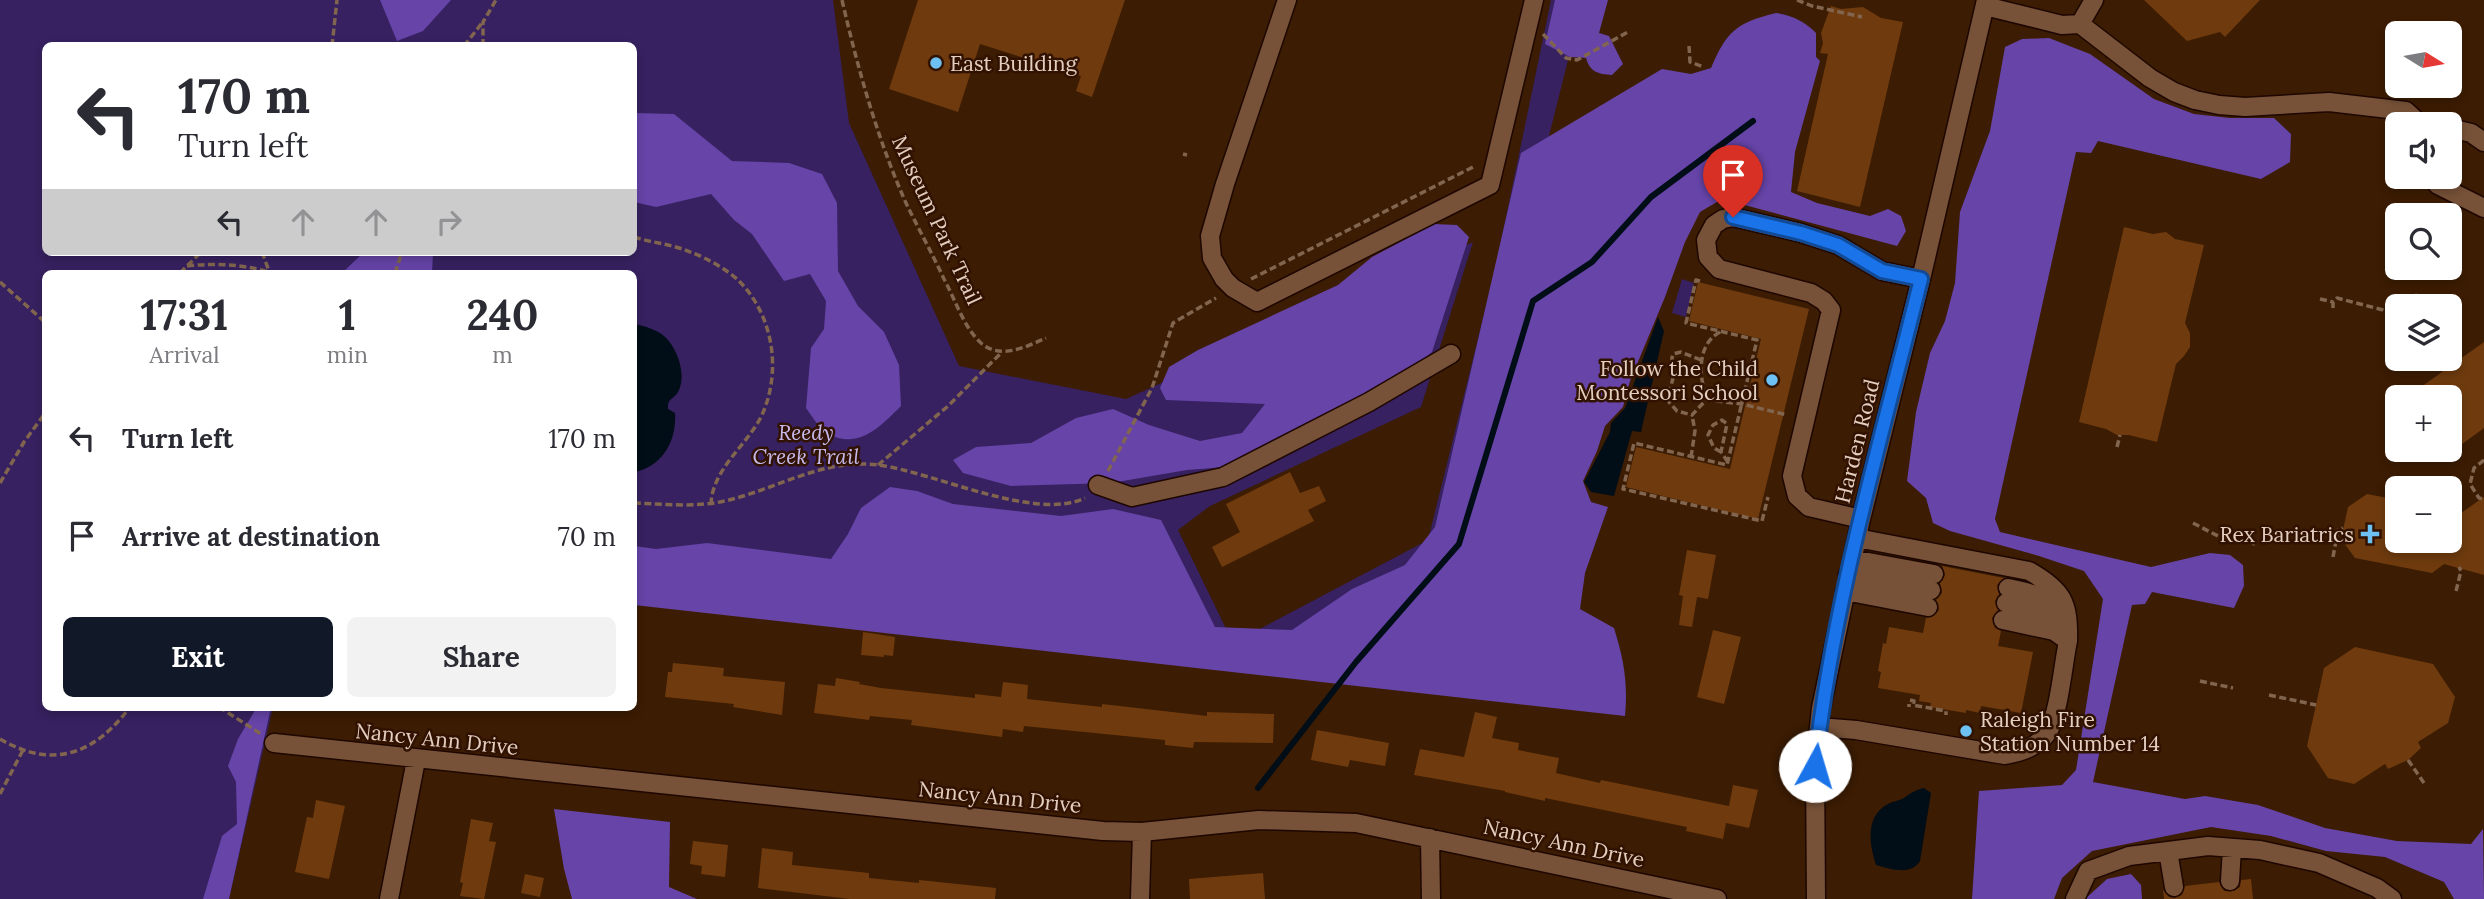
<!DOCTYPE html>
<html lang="en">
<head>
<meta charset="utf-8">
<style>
	body { margin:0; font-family:Lora,serif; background:#f2f2f3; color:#2b2b33; height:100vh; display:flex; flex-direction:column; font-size:26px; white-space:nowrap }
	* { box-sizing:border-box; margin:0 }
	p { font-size:23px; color:#7c7c81 }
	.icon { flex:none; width:38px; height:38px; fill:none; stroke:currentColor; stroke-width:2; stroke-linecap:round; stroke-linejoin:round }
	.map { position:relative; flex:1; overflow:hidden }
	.panel { position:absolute; left:42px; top:270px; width:595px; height:441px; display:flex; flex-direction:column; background:#fff; border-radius:10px; box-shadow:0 4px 10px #0003 }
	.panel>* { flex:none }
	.top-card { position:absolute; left:42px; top:42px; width:595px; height:214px; border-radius:10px; box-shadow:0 4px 10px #0003; background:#fff; color:#2b2b33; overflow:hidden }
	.needle { width:46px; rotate:101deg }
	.buttons { position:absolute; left:2385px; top:21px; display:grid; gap:14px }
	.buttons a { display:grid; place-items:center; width:77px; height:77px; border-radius:10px; background:#fff; box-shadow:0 4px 10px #0003; font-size:35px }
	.pin { position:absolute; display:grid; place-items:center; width:60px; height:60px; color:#fff; margin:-72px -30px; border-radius:50% 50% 50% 0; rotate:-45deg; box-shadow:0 0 7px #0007 }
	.pin .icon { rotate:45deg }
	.me { position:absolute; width:77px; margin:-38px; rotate:6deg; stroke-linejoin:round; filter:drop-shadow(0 0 5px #0008) }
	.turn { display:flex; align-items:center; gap:24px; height:147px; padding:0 21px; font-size:32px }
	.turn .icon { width:91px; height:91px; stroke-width:2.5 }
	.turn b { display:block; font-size:49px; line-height:60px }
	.lanes { display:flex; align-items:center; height:66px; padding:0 21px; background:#0003; justify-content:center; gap:35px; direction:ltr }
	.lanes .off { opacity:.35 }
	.eta { display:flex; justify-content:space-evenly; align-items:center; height:119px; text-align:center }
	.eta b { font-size:42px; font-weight:800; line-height:49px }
	.primary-button { display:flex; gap:14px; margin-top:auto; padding:14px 21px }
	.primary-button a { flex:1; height:80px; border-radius:10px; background:#111827; color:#fff; font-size:28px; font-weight:800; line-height:80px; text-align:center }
	.primary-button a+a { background:#f2f2f3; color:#2b2b33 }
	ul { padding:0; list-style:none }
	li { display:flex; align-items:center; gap:21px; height:98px; padding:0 21px }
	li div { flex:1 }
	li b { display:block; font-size:26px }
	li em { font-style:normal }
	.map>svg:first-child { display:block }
</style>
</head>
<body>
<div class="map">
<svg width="2484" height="899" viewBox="0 0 2484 899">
	<rect width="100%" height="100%" fill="#3c1c02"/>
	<path fill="#372160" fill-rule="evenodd" d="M0 0H833L849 123 959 366 1126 399 1473 242 1421 407 1210 506 1178 530 1233 643 1428 540 1495 270 1551 0H1583L1411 687 634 600V273H46V707H273L229 899H0ZM46 46H634V252H46Z
		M1682 279 1694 283 1686 317 1672 313Z"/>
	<path fill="#6644a8" d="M380 0H451L423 31 397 41Z
		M1555 0H1608L1599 33 1609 36 1623 64 1612 75C1598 74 1590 72 1586 58L1570 57 1545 44Z
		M1776 13C1793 16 1804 21 1816 33V57L1820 61 1795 152 1791 192 1817 203 1870 216 1888 209 1901 216 1906 231 1897 246 1722 199 1700 212 1685 242 1665 297 1630 381 1623 407 1605 426 1597 451 1583 481 1591 502 1608 507 1585 573 1580 609 1614 628C1624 660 1628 683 1625 716L634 605V546L656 549 707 543 831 559 848 534 861 508 890 487 917 491 953 504 1061 516 1113 509 1161 520 1215 627 1292 630 1352 589 1405 565 1435 527 1521 153 1662 69 1691 74 1711 68C1727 31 1736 23 1776 13Z
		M2049 38 2090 54 2154 99 2194 114 2230 118H2274L2291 134 2290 162 2261 179 2098 141 2091 153 2076 152 1995 519 2000 532 2151 567 2210 553 2230 555 2243 565 2244 586 2234 608 2152 592 2145 604 2132 605 2093 782 2185 799 2205 796 2258 805 2325 828 2397 841 2471 844 2483 829 2484 899H2454L2444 882 2385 857 2326 851 2271 836 2211 827 2092 851 2062 878 2054 899H1972L1979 791 2062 785 2076 770 2103 599 2084 571 2039 556 1950 531 1933 523 1926 498 1907 481 1916 412 1930 353 1945 321 1955 283 1960 212 1990 131 2005 47 2022 39Z
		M634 113 674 114 732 161 789 163 822 174 837 203 838 271 858 306 884 332 899 365 901 406C881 426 859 450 828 434 820 430 812 416 806 408L811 348 824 329 826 301 810 274 784 281 752 234 734 220 711 194 656 207 634 202Z
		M1434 224 1457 225 1469 237 1432 352 1410 372 1226 467 1187 470 1111 483 1011 486 963 473 953 460 976 447 1031 443 1076 418 1113 409 1149 425 1200 441 1242 433 1265 404 1166 400 1160 388 1169 367 1198 350 1338 285 1372 257Z
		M364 252H433L432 273H342Z
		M257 707H271L229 899H203L222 836 237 824 236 782 228 766 238 739Z
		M554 809 670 822 669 887 697 899H572L564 869Z
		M2131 874 2141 885 2142 899H2085L2107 879Z"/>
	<path fill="#010d17" d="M1658 317 1664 331 1641 432 1632 431 1614 496 1591 492 1584 482 1610 432 1611 423 1625 408Z
		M634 324C644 326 656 329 664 336 678 348 687 376 678 392 673 400 667 398 668 409L675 413C677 441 662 467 634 472Z
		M1924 788 1931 793 1920 861C1911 876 1890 869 1876 865 1869 844 1865 816 1888 804 1893 801 1899 801 1904 798 1911 793 1915 790 1924 788Z"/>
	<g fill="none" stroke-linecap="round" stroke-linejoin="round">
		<path stroke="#010d17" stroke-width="6" d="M1258 788 1356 662 1459 544 1533 301 1592 262 1651 197 1753 121"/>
	</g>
	<path fill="#6f3b0e" d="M918 0H1125L1092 97 1076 91 1081 76 980 44 958 112 889 89Z
		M2144 0H2260L2225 37 2220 32 2187 41Z
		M1831 6 1841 9 1863 7 1881 18 1903 22 1860 207 1797 191 1828 54 1820 53 1823 43 1821 33Z
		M2124 227 2153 234 2166 232 2175 239 2204 245 2185 323 2190 333V347L2184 356 2176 364 2157 442 2129 435H2117L2106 429 2079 422Z
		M1698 282 1809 309 1758 519 1626 487 1636 447 1730 469 1761 339 1689 321Z
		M2484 342V428L2450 453V397H2407Z
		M1290 472 1300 493 1319 486 1326 501 1308 510 1314 521 1222 567 1212 547 1240 532 1226 504Z
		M2367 494 2398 500V541H2450V511L2461 513 2484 497V575L2444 564 2432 573 2355 558 2341 539 2348 507Z
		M1687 550 1716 555 1708 599 1697 597 1692 627 1679 625 1683 596 1679 595Z
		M1942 566 2004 578 1997 585 1999 594 1995 601 1998 610 1992 618 1995 628 2001 631 1998 646 2033 652 2021 713 1981 706 1980 713 1966 710V713L1930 707 1931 703 1919 701 1920 695 1878 688 1881 672 1878 671 1883 643 1886 644 1889 627 1923 633 1926 618 1932 617 1939 610 1936 600 1942 593 1940 583 1945 575Z
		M1713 630 1741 637 1724 704 1697 697Z
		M863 632 895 637 893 656 884 655V657L861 655Z
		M2355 647 2433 664 2455 697 2448 723 2418 742 2421 748 2408 760 2388 769 2385 764 2354 784 2328 778 2307 746 2324 668Z
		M673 663 724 668 723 676 785 682 782 715 733 707 734 704 665 697 668 672H672Z
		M836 678 860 682 859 684 881 688 975 698V694L1001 697 1003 682 1028 685 1027 699 1102 707V704L1207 716V712L1274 714 1273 743 1194 742 1193 748 1165 745V740L1024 726 1023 732 1003 729 1002 737 911 725 912 720 870 716 869 720 814 713 818 684 835 686Z
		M1475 712 1497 717 1492 738 1519 743 1518 750 1559 758 1556 773 1600 783 1601 780 1729 806 1733 785 1758 790 1749 828 1726 823 1723 839 1686 831 1687 827 1545 798V801L1505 792V791L1414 775 1420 749 1464 757Z
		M1317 730 1389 743 1385 766 1350 760 1348 767 1311 760Z
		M316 800 345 806 329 879 295 872 307 817 313 818Z
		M471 819 493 823 489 841 496 842 484 899 460 896 463 883 460 882Z
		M693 841 728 845 725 877 701 874 702 866 690 864Z
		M762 848 793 852 792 865 869 873V878L919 883V880L996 888 995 899H850L758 888Z
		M1263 873 1265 899H1190L1189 879Z
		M525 874 544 878 540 897 521 893Z
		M2251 879 2253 899H2164L2163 890 2169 897 2175 898 2182 895 2185 886 2219 882 2224 891H2234L2240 887 2241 880Z"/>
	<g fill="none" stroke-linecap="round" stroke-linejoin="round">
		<defs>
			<path id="minor" d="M1287 0 1225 184 1210 236 1212 258 1224 279 1233 288 1257 302 1490 185 1534 0
				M1985 6 2062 25 2080 24 2094 0
				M2080 24 2150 78 2174 92 2195 100 2219 105 2245 107 2329 102 2406 111 2420 124
				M2450 128 2471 133 2484 142
				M2431 177 2438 185 2484 208
				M1098 485 1132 497 1223 477 1369 402 1451 354
				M1861 519 1809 507 1797 496 1792 476 1831 310 1824 301 1811 293 1719 269 1708 257 1706 240 1714 225 1723 219 1733 217 1801 233 1838 245 1882 271 1921 279
				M1857 538 2029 571C2063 590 2069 603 2068 641
				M1852 559 1934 574
				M1848 574 1931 590
				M2008 588C2031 593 2050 596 2062 617
				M1845 591 1928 607
				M2006 603 2044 612 2060 626
				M1819 727 1856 730 2005 755C2021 752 2038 747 2048 732 2059 713 2063 665 2068 641L2054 631 2003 620
				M274 743 1103 831 1142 832 1259 820 1356 823 1717 899
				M1430 838 1431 899
				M2168 851 2174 887
				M2230 881 2232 848
				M389 899 416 760
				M1140 899 1142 832
				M1816 899 1815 766 1821 708 1861 519 1921 279 1986 0
				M2075 899 2088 871 2129 856 2208 846 2260 850 2319 863 2377 888 2392 899"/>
		</defs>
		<use href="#minor" stroke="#1e0700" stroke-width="21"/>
		<path stroke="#81654f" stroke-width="3.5" stroke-dasharray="7 3.5" stroke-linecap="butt" d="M842 0C858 69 877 138 906 203 918 228 932 253 944 279 955 299 964 328 981 343 1000 360 1026 347 1046 338
			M1797 0 1812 6 1862 17
			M1543 34 1566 58 1577 60 1628 32
			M332 46 337 0
			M464 46 482 23
			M483 46V22L496 0
			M1689 46 1690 62 1704 67
			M1183 154 1187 155
			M634 237C652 243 672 244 690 252 707 258 728 270 740 282 774 317 782 373 761 417 746 446 713 469 711 503
			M262 252 269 271
			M187 266C216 263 241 264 269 272
			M180 273 201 252
			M395 273 402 252
			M1251 279 1475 166
			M1700 281 1696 280 1686 323 1757 340 1727 465 1634 443 1623 489 1762 521 1768 497
			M0 282 46 323
			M2415 295 2443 306
			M2320 299 2333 302
			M2333 308V302L2337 298 2383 310 2393 316 2389 326
			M2450 310C2457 322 2459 339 2450 351
			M1720 332C1696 345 1699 377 1707 400L1742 404 1787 415
			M2447 359 2452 365
			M1701 360 1681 352 1673 354C1670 362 1674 369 1673 378 1671 387 1668 393 1669 402L1677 411 1692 415 1706 400
			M2117 447 2120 435
			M1721 452 1714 448 1708 435 1713 425 1722 420 1727 424 1721 452 1728 462
			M1691 457 1695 431 1692 415
			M2484 460 2474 468 2470 484 2479 498 2484 499
			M878 465 947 407 1002 352
			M1108 471 1152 388 1173 323 1216 298
			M0 483 24 442 46 412
			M634 503C665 504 698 508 729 500 778 488 825 458 878 465 934 472 1035 522 1085 498
			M2193 523 2218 536 2255 544
			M2333 557 2338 530 2343 528
			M2456 591 2461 571 2459 567
			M2200 681 2233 688
			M2269 695 2316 705
			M1910 700 1914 701 1913 705 1946 711V715
			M219 707 261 734
			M1909 707V704
			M0 739C53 770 95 754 130 707
			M2408 760 2424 783
			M0 794 23 750"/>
		<use href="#minor" stroke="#775238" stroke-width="18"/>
	</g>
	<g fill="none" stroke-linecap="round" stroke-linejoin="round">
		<defs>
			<path id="route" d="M1733 217 1801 233 1838 245 1882 271 1921 279C1881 440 1833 601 1815 766"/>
		</defs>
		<use href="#route" stroke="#114b97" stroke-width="18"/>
		<use href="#route" stroke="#1a73e8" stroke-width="12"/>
	</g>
	<g fill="#6dc2f3" stroke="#311200" stroke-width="2.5">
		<circle cx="936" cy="63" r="7"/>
		<circle cx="1772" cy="380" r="7"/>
		<path d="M2366.5 523.5h7v7h7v7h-7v7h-7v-7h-7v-7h7z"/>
		<circle cx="1966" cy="731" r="7"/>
	</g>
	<g text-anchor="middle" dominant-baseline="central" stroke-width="5" stroke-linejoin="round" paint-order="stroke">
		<g font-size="21" fill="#e4cec0" stroke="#311200" text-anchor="start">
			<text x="950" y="63">East Building</text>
			<text x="1758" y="368" text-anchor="end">Follow the Child<tspan x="1758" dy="24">Montessori School</tspan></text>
			<text x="2354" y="534" text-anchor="end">Rex Bariatrics</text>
			<text x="1980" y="719">Raleigh Fire<tspan x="1980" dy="24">Station Number 14</tspan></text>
		</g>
		<g font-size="21" fill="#e4cec0" stroke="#311200">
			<text transform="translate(937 220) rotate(65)">Museum Park Trail</text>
			<text transform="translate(1857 441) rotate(-76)">Harden Road</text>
			<text transform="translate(437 739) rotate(6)">Nancy Ann Drive</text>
			<text transform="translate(1000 797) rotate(6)">Nancy Ann Drive</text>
			<text transform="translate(1564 843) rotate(12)">Nancy Ann Drive</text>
		</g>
		<g font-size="21" font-style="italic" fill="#c5b9ec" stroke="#311200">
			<text x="806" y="432">Reedy<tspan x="806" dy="24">Creek Trail</tspan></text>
		</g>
	</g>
</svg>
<div class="buttons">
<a><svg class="needle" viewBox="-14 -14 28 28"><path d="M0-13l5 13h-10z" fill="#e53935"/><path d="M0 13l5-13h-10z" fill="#7c7c81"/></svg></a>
<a><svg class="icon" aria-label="sound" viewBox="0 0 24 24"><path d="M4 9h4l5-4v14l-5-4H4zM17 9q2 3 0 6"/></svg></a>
<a><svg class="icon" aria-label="search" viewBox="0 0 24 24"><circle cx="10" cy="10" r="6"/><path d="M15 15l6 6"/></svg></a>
<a><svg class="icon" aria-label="layers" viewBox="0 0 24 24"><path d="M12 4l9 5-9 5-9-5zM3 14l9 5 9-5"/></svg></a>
<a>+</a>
<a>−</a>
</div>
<div class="pin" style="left:1733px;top:217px;background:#d93025"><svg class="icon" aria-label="arrive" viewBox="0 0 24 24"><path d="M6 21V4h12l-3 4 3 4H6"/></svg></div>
<svg class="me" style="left:1815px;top:766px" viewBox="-20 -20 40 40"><circle r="19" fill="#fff"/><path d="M0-13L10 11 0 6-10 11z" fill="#1a73e8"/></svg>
<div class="top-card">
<div class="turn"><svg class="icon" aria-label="left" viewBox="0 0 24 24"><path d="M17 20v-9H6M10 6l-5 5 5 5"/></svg><div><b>170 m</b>Turn left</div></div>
<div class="lanes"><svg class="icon" aria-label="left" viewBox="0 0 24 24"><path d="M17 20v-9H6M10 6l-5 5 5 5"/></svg><svg class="icon off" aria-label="ahead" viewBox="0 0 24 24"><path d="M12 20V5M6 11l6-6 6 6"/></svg><svg class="icon off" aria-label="ahead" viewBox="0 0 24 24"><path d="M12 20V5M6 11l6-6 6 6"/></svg><svg class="icon off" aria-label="right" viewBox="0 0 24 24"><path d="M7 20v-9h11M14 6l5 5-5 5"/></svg></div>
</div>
<section class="panel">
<div class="eta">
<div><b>17:31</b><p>Arrival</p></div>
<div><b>1</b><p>min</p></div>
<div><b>240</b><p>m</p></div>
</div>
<ul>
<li><svg class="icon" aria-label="left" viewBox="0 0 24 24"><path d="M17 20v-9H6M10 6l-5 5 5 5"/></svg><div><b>Turn left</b></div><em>170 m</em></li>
<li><svg class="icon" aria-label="arrive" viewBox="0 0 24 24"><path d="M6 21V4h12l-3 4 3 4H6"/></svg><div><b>Arrive at destination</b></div><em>70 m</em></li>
</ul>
<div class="primary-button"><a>Exit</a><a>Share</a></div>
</section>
</div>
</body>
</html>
